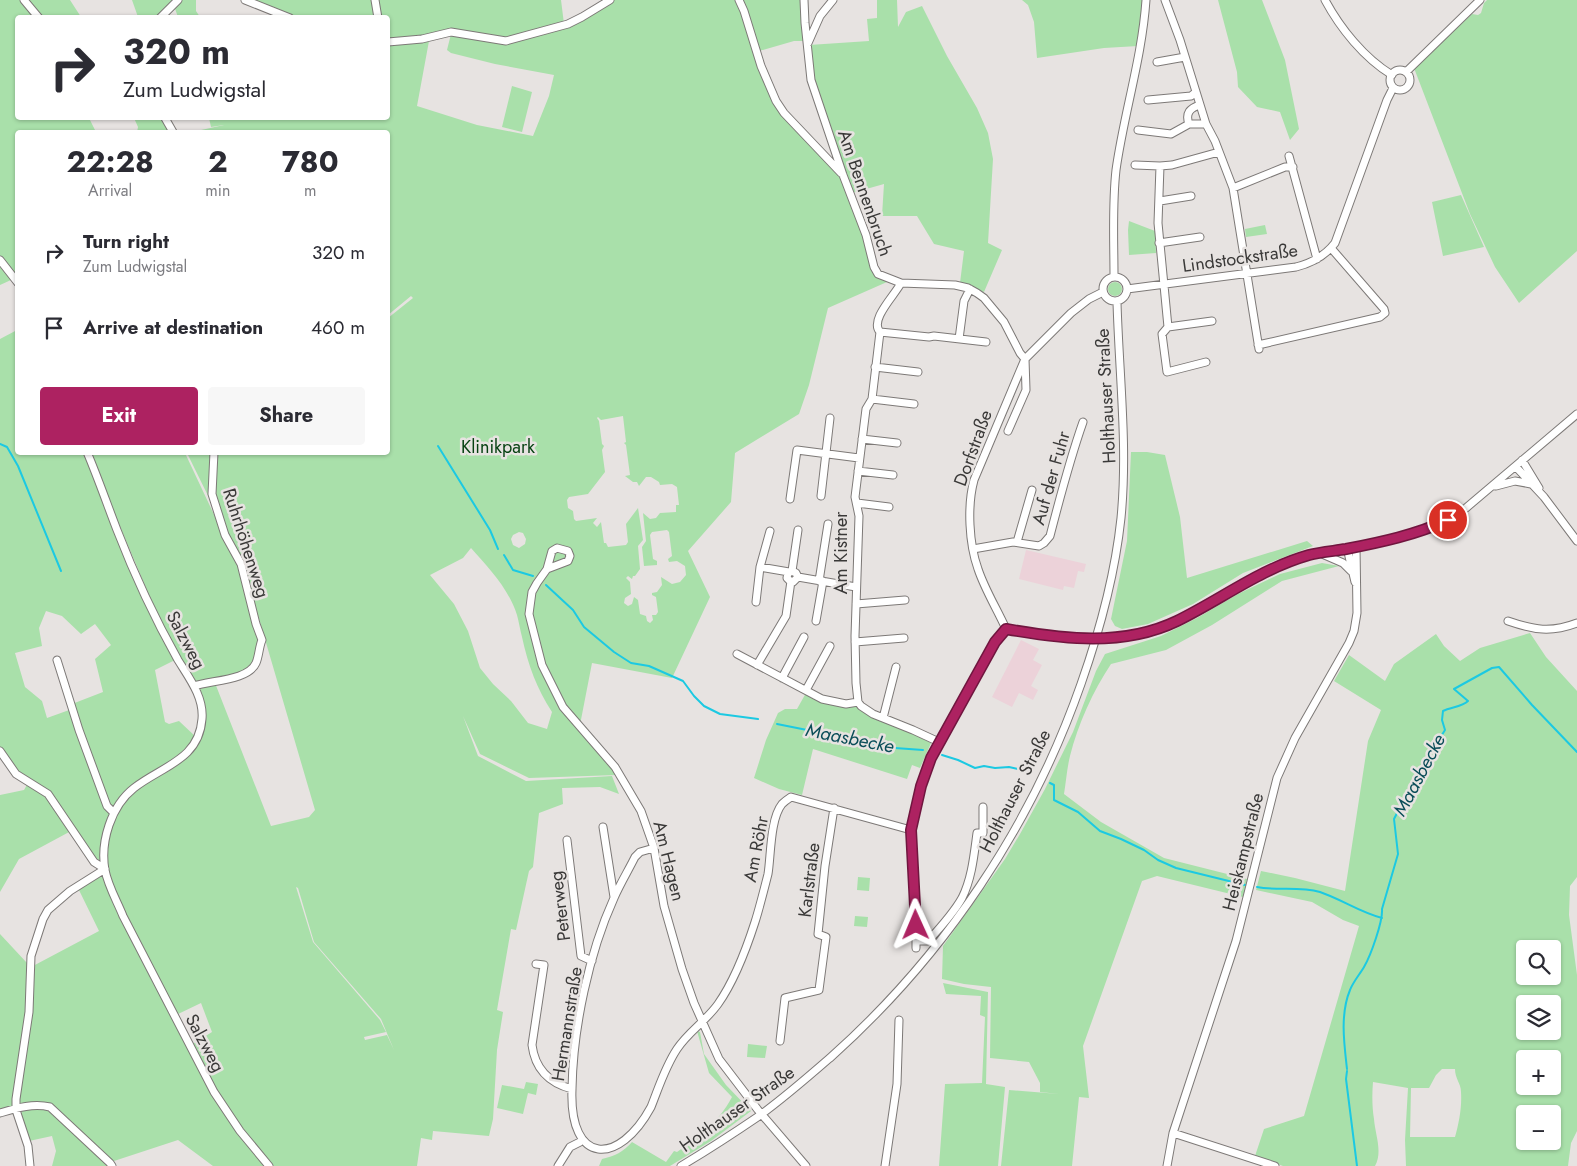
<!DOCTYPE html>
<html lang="en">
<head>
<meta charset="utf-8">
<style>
	body { margin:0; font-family:Jost,sans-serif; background:#f7f7f7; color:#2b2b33; height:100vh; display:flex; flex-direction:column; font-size:19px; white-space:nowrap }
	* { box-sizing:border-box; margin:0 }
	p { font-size:16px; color:#7c7c81 }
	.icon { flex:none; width:28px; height:28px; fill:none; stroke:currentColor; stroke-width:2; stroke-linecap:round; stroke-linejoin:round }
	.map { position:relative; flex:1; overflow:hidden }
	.panel { position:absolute; left:15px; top:130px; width:375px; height:325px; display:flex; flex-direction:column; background:#fff; border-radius:5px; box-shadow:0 1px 4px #0004 }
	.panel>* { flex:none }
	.guide { position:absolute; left:15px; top:15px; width:375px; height:105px; border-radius:5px; box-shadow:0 1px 4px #0004; background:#fff; color:#2b2b33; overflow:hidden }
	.controls { position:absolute; left:1516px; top:940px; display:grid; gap:10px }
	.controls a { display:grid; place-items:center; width:45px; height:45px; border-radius:5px; background:#fff; box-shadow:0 1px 4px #0004; font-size:25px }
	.pin { position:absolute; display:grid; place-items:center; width:42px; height:42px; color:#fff; margin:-21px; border:2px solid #fff; border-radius:50%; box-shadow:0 1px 5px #0007 }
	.me { position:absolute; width:55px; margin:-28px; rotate:359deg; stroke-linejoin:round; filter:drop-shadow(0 0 4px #0008) }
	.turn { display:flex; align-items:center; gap:18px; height:105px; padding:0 25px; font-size:22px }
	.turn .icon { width:65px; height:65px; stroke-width:2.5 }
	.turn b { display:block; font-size:35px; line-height:42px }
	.eta { display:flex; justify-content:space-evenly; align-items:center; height:85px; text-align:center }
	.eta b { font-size:30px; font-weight:700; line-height:35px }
	.cta { display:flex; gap:10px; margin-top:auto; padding:10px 25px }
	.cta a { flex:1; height:58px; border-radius:5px; background:#ad2261; color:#fff; font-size:20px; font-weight:700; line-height:58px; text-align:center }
	.cta a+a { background:#f7f7f7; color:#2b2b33 }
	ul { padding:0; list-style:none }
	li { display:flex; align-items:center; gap:15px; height:75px; padding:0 25px }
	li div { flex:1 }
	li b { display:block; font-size:19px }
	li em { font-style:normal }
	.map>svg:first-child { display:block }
</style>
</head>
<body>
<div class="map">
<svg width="1577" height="1166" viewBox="0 0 1577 1166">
	<rect width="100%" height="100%" fill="#e7e3e1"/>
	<path fill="#ecd2d9" d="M1026 550 1086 564 1084 572 1078 571 1074 588 1064 586 1063 590 1019 579Z
		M1021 640 1039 649 1033 660 1042 665 1031 686 1038 690 1033 700 1019 693 1012 707 992 697Z"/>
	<path fill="#a9e0aa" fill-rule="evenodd" d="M0 0H22L38 17 18 18V118H89L96 132H18L17 279 0 259Z
		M25 0H70L81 17H41Z
		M132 0H176L158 18 138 17Z
		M179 0H196V11L200 17H178L174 6Z
		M247 0H561L564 24 511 39 456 30 388 41V18L293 17Z
		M612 0H803L805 41H794L759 51 782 115 840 175 851 200 877 275 887 282 828 308 809 385 799 414 735 453 731 502 688 551 710 597 672 678 592 663 579 730 608 759 617 775 529 778 480 754 463 716 478 756 526 781 612 776 619 794 600 787 562 788 563 804 539 813 533 867 529 871 516 930 511 929 497 1010 503 1012 497 1050 493 1119 489 1136 433 1131 432 1140 421 1138 417 1166H271L223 1104 191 1045 212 1032 201 1003 176 1015 138 942 104 869 108 835 117 814 108 807 72 704 103 692 95 659 111 645 95 624 81 634 62 616 46 611 39 628 42 646 15 653 25 687 42 701 47 718 72 709 111 818 101 866 86 850 53 798 17 773 0 749V339L17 330 18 452 85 453 175 660 155 670 165 722 169 724 179 721 196 737 189 749 153 774 152 780C195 760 215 733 198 686L215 683 271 826 309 817 315 810 245 571 187 453 388 452V318L413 298 411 296 388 315V132H192L224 125 211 127 209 118H388V44L429 41 417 106 477 125 533 136 549 96 554 75 495 64 451 53 447 50 451 34 501 43 569 25ZM623 416 626 442 624 443 626 445 630 475 625 476 633 482H637L639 486 646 477H651L659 482 660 485 672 484 677 487 679 505H676V512L660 513 656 518 650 519 643 513 646 541 642 547 644 566 657 565V561L653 559 650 535 652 532 667 530 669 532 672 556 668 559 669 562 677 561 685 566 686 575 680 582 672 584 661 577 662 585 657 592 652 593V595L656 597 658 612 656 615H652L653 620 650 623 647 621 646 616 640 614 638 600 634 597 632 604 628 606 624 603 625 598 631 594 630 582 626 578 628 576 632 579 633 576H635L640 569 638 546 643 540 638 508 626 524 628 542 626 545 608 547 606 543H604L601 522 597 527 593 523 597 518 576 521 574 519 573 511 568 508 567 500 569 497 588 494 605 472 602 450 604 446 602 444 599 421 597 418 598 417 601 420ZM519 532 523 533 526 539 525 544 519 548 513 545 511 539 513 535ZM471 548C488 567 509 589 517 615 519 622 520 630 522 637 528 665 537 689 552 712L547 729 528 723 511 701 493 684 480 668 468 631 454 604 430 575 463 558ZM296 887 298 888 314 942 381 1019 394 1050 387 1035 365 1040 364 1037 386 1032 380 1020 313 942Z
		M877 0H897L898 27 906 12 922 6 947 56 977 108 988 133 993 159 988 243 1002 250 984 292 960 283 964 251 934 244 917 216H882L884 184 852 193 813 80 809 45 869 41 867 19 877 18Z
		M1022 0H1143L1138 46 1104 48 1037 58 1034 22 1028 5Z
		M1218 0H1262L1285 60 1299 129 1290 140 1280 112 1257 107 1238 87 1237 72Z
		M1487 0H1577V251L1519 303 1495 267 1470 214 1414 68 1472 14 1478 15 1481 13 1484 3Z
		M512 86 532 92 522 132 502 127Z
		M134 118H164L171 132H137L138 127Z
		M1461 195 1484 247 1443 256 1432 202Z
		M1129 221 1155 231 1156 253 1129 255 1128 230Z
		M1265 225 1267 234 1246 237 1245 229Z
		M0 267 11 280 0 285Z
		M1108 289a7 7 0 1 1 14 0a7 7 0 1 1-14 0Z
		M1131 452H1147L1165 455 1180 517 1187 578 1307 541 1313 546 1243 573 1193 604 1148 624 1122 629 1115 626 1111 619 1127 541Z
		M89 453H185L242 574 260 636 254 662 249 668 242 673 195 683 167 636 154 607Z
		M1322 563 1339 566 1282 581 1212 625 1166 650 1111 664C1093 691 1078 724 1070 756 1067 768 1066 782 1064 794L1101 822 1164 858 1247 879 1243 897 1157 876 1142 881 1083 1046 1089 1098 1079 1097 1072 1166H1001L1009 1090 1059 1094 1040 1092V1083L1029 1062 990 1058 991 987 964 984 942 979 943 946 1005 859 1020 834 1045 789 1073 732 1096 671 1105 654 1161 636 1197 618 1238 594 1280 574Z
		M1530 633 1546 657 1577 691V877L1570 886 1569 915 1577 975V1131L1571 1143 1568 1166H1406L1405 1140 1408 1088 1373 1082C1372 1094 1372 1107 1374 1119 1375 1134 1383 1152 1375 1166H1283L1255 1156 1264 1129 1304 1116 1359 926 1343 920 1312 902 1256 890 1261 871 1295 878 1345 891 1368 741 1381 710 1334 681 1349 655 1385 681 1394 664 1436 634 1444 646 1460 661 1480 648ZM1525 949H1552V976H1525ZM1525 1004H1552V1031H1525ZM1525 1059H1552V1086H1525ZM1442 1069H1455C1455 1079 1461 1083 1461 1092 1462 1107 1459 1123 1455 1137H1410L1411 1088H1429L1436 1075ZM1525 1114H1552V1141H1525Z
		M806 693 834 705 846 708 857 706 931 743 920 768 912 765 907 779 813 749 802 795 779 789 754 778 766 740 778 713 785 709H797Z
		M28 783 44 791 71 831 19 859 0 892V795L24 790Z
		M99 874 102 875 133 943 211 1094 239 1134 265 1166H213L178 1140 114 1161 110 1159 59 1110 51 1105 0 1111V934L27 963 33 966 99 931 78 888Z
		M858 877 870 878 869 891 857 890Z
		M855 916 868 917 867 927 854 926Z
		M943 983 988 992 986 1084 1005 1087 998 1166H939L945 1084 982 1083 985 1017 980 1015 981 996 946 994Z
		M697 1031 700 1032 704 1054 726 1085 751 1111 711 1141 670 1166H599L602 1159C615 1156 623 1152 632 1142L666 1162 674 1151 677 1152C701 1136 718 1123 732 1097L709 1073Z
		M748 1044 767 1046 765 1058 747 1057Z
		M526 1082 538 1084 536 1095 528 1093 523 1114 497 1108 502 1085 524 1089Z
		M29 1108 50 1110 109 1166H52L56 1151 52 1136 29 1141 21 1114 23 1109Z"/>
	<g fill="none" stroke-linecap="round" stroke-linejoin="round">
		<path stroke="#1cc9e2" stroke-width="2" d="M0 444 7 447 18 466 61 571
			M438 446 490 530 498 549
			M504 555 513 570 533 576
			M546 585 573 610 584 627 614 652 631 663 649 666 683 681 694 696 704 706 720 714 758 719
			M777 724 837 736 881 747 923 750
			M942 755 958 760 975 768 984 766 995 768 1009 767 1018 769
			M1050 783 1054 785V800L1078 812 1100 831 1121 839 1144 850 1158 860 1176 868 1245 885
			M1257 887C1278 891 1299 886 1320 892 1341 899 1359 912 1382 918
			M1347 1069C1344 1043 1340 1014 1350 990 1353 982 1360 974 1364 967 1371 955 1383 921 1382 909L1398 854 1394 819 1416 776 1445 730 1442 720 1443 711C1451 707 1462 707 1468 701L1454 689 1492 668 1499 667 1532 705 1577 752
			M1347 1071 1346 1079 1357 1166"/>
		<defs>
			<path id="minor" d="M24 0 39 18
				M245 0 290 18
				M375 0 378 18
				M739 0 744 11 761 66 776 101 784 113 841 173
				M804 0 805 23 811 80 843 175 866 235 874 267 878 274 901 283 955 285 968 288 977 293 984 298 1004 322 1020 353 1025 359 1026 390 1008 431
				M1165 0 1180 40 1206 124 1215 141 1233 188 1259 349
				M1325 0C1340 28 1364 58 1392 75
				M160 18 178 0
				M388 42 422 39 451 32 506 41 568 24 582 17 610 0
				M808 43 820 16 833 0
				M1157 62 1185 57
				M1390 80a10 10 0 1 1 20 0a10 10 0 1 1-20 0Z
				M1406 72 1480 0
				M1148 100 1191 96 1196 92
				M1200 105C1190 108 1185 113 1189 124H1206
				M165 118 173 132
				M1138 130 1171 134 1189 124
				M1289 156 1317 259
				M1135 165 1160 166
				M1233 188 1285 167H1293
				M1160 201 1191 196
				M1159 243 1200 237
				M0 260 18 283
				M1103 289a12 12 0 1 1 24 0a12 12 0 1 1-24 0Z
				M1114 277C1114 241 1112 206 1116 170 1124 113 1142 58 1146 0
				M901 283C895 295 869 320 880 332L872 399 866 409 855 497 859 516 855 636 856 683 858 702 861 706 873 714 913 730 939 742
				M1127 289 1296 267C1312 263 1325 256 1335 243L1387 100 1393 88
				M1168 327 1212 321
				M880 332 929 337 934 336 986 342
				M959 339 964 301 970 289
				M1258 345 1380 317 1385 313 1384 309 1331 248
				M1206 362 1167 372 1162 334 1168 327 1158 223 1160 166 1172 165 1219 152
				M875 367 918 372
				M872 399 914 404
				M862 439 897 443
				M87 452C98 478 107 504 117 530 134 574 155 619 178 660 189 678 204 697 202 719 199 760 162 766 134 788 111 806 100 842 105 870 108 886 117 901 123 916L214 1092 240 1131 269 1166
				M1522 460 1539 488
				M1516 467 1544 497 1577 541
				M858 471 893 475
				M1496 486 1515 481 1531 484
				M821 496 830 418
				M790 499 797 450 859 458
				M857 503 889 507
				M1017 542 1032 490
				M1347 548 1355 582
				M973 549 1013 542 1039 546 1044 543 1050 536C1060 497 1070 459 1083 422
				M1320 553 1343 563 1351 571
				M760 567 789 572
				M547 569 568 561 570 556 568 551 557 548 552 551 547 569 537 583 532 592 529 614 542 665 563 707 615 767 641 811 654 848 664 906 682 969 694 1003 719 1059 758 1110 806 1166
				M792 571 798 530
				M798 577 793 582 790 581 787 578 788 573 792 571 796 573 798 577 856 587
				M819 581 828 524
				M756 602 760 567 770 531
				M856 604 905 600
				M816 621 823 581
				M1508 621C1534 630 1551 633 1577 623
				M1006 629C1063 639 1123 647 1177 621 1223 598 1258 570 1308 555 1320 552 1334 551 1346 549 1391 541 1427 533 1466 508L1577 414
				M1006 629C997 609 985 590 978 569 969 544 967 506 974 480L1025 359 1071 313 1089 299 1103 292
				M855 642 904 638
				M737 654 822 699 846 704 858 702
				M57 660 79 730 107 806 114 813
				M757 665 786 616 791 581
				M782 678 804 637
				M194 686C210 680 248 681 256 663 259 656 259 647 262 640L256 624 241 564 225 535 212 494 214 452
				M806 690 830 646
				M883 718 896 667
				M0 751 16 774 48 794 94 862 105 869
				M603 827 614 897
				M567 840 581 956 592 961
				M654 848 640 852 635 857C628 871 620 884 614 898 589 953 573 1028 572 1089 569 1166 619 1166 651 1107 659 1087 665 1067 677 1049 688 1032 706 1021 718 1004 735 980 746 950 755 922 760 906 764 890 768 874 771 856 770 819 782 804 784 802 788 799 791 797L911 830
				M916 941H928C940 928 953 914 962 898 972 878 974 855 977 833H983V807
				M916 948V908L911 830 921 785 931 758 995 642 1006 629
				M536 964 544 965 532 1045C535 1069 549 1083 572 1089
				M780 1041 785 998 819 990 826 937 818 934 825 866 834 808
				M0 1113C17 1108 33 1103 50 1107L110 1163 112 1166
				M1173 1133 1275 1166
				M30 1166 28 1146 16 1110V1099L29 1012 31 956 43 919 48 910 70 891 105 869
				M558 1166 570 1147 580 1142
				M681 1166C708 1150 734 1133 759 1116 784 1098 808 1077 831 1057 945 955 1031 827 1081 684 1100 630 1115 575 1121 518 1128 446 1119 374 1117 302
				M885 1166 897 1084 899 1020
				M1167 1166 1173 1133 1236 941 1277 778 1295 738 1349 643 1354 631 1357 613 1356 547"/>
		</defs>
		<use href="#minor" stroke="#7d7977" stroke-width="9"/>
		<use href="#minor" stroke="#fff" stroke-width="7"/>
	</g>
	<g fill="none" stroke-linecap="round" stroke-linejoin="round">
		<defs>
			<path id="route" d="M916 925 911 830 921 786 931 758 995 642 1006 629C1063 639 1123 647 1177 621 1222 599 1260 569 1309 555 1321 552 1334 551 1346 549 1382 542 1415 535 1448 520"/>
		</defs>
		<use href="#route" stroke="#70163f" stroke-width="12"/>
		<use href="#route" stroke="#ad2261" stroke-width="9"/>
	</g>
	<g text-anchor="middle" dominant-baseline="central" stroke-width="5" stroke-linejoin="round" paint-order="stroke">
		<g font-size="18" fill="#3a3938" stroke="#e7e3e1">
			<text transform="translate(865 193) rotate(71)">Am Bennenbruch</text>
			<text transform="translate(1240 258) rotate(-8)">Lindstockstraße</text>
			<text transform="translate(1106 396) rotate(-93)">Holthauser Straße</text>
			<text transform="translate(973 448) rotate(-70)">Dorfstraße</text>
			<text transform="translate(1051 478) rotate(-74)">Auf der Fuhr</text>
			<text transform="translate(246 543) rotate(72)">Ruhrhöhenweg</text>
			<text transform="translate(841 553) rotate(-90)">Am Kistner</text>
			<text transform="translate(186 640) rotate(62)">Salzweg</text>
			<text transform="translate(1015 791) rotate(-63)">Holthauser Straße</text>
			<text transform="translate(756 849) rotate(-79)">Am Röhr</text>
			<text transform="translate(1243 852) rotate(-76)">Heiskampstraße</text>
			<text transform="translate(669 861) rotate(76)">Am Hagen</text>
			<text transform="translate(809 880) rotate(-83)">Karlstraße</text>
			<text transform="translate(560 906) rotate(-97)">Peterweg</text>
			<text transform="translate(567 1024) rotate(-81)">Hermannstraße</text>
			<text transform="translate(205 1043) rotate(62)">Salzweg</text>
			<text transform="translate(737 1109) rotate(-35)">Holthauser Straße</text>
		</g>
		<g font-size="18" fill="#074212" stroke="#e7e3e1">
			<text x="498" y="447">Klinikpark</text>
		</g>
		<g font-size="19" font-style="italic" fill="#0a4d58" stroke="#e7e3e1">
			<text transform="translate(850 738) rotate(11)">Maasbecke</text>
			<text transform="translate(1419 775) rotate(-62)">Maasbecke</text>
		</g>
	</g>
</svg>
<div class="controls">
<a><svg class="icon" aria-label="search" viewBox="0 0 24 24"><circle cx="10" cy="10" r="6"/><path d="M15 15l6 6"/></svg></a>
<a><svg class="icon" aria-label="layers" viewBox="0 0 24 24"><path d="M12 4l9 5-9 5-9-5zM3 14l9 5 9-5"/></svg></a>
<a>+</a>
<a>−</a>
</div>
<div class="pin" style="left:1448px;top:520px;background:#d93025"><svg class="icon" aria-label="arrive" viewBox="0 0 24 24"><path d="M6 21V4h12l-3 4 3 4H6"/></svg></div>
<svg class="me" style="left:916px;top:925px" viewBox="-20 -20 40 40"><path d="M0-17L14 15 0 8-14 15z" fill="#ad2261" stroke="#fff" stroke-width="4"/></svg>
<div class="guide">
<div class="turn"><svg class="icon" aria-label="right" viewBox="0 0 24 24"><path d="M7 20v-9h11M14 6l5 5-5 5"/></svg><div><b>320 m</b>Zum Ludwigstal</div></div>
</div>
<section class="panel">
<div class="eta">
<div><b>22:28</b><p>Arrival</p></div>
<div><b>2</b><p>min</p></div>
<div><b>780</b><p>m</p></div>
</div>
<ul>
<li><svg class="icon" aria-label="right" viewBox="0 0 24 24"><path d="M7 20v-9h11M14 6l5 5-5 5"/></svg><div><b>Turn right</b><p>Zum Ludwigstal</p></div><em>320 m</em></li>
<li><svg class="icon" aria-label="arrive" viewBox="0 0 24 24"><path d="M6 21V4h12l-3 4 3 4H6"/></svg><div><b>Arrive at destination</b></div><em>460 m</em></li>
</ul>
<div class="cta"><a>Exit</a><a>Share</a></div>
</section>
</div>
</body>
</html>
